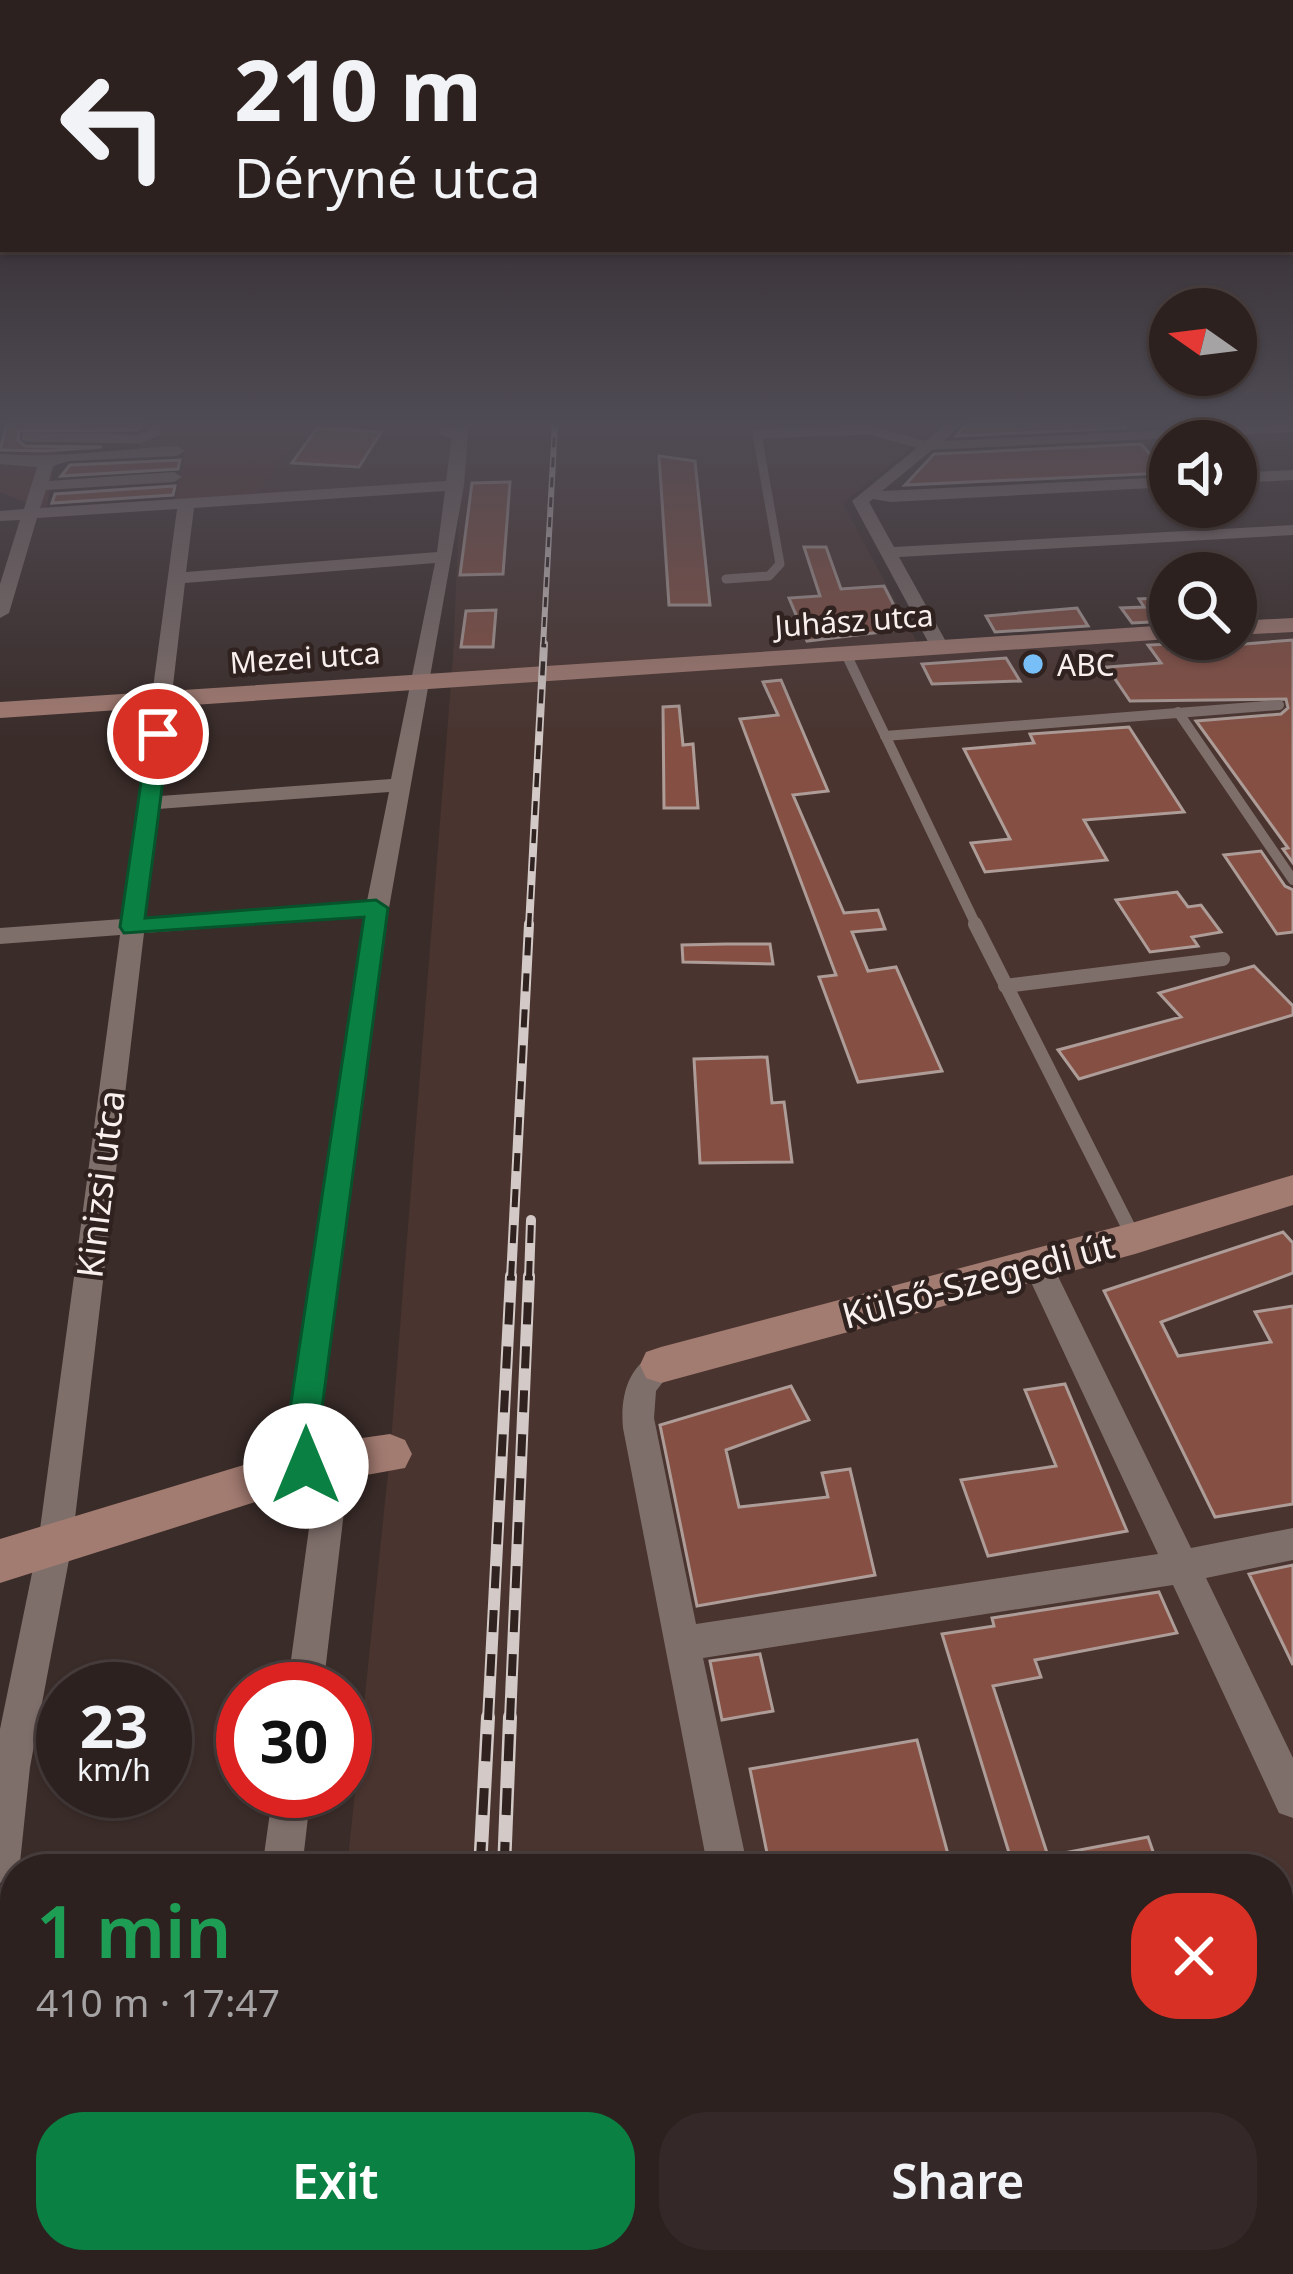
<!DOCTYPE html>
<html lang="en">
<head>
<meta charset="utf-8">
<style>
	body { margin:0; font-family:"Noto Sans",sans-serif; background:#342928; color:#f1f3f6; height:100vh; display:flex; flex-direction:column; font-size:45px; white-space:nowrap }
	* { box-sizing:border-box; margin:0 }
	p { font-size:39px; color:#a6a3a4 }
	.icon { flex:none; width:66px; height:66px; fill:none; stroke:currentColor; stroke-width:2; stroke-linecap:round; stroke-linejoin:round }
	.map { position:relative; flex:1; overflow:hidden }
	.panel { position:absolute; left:0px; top:1854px; width:1293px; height:420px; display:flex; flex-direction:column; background:#2c211f; border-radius:48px 48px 0 0; box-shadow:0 3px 9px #0004,0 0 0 3px #483e3d }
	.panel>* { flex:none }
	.hud { position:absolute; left:0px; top:0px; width:1293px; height:252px; box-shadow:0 3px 9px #0004,0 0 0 3px #483e3d; background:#2c211f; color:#f1f3f6; overflow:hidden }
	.needle { width:78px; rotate:284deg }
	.buttons { position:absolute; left:1149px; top:288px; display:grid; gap:24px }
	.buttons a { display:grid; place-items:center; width:108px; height:108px; border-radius:50%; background:#2c211f; box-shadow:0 3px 9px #0004,0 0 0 3px #483e3d; font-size:60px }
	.speed { position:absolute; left:36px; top:1662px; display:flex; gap:24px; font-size:60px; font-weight:700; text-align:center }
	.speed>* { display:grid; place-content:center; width:156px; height:156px; border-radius:50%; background:#2c211f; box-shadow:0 3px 9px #0004,0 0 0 3px #483e3d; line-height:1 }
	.speed small { font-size:30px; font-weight:400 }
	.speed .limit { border:18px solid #d22; background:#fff; color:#111 }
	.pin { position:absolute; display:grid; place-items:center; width:102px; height:102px; color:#fff; margin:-51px; border:6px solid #fff; border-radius:50%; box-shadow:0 3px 12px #0007 }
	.me { position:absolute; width:132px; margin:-66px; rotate:0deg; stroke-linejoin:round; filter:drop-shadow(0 0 9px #0008) }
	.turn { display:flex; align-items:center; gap:42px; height:252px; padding:0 36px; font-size:54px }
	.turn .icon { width:156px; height:156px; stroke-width:2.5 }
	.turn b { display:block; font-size:84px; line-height:102px }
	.round { display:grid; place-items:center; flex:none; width:126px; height:126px; border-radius:48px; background:#342928 }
	.overview { display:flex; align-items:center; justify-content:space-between; height:204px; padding:0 36px }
	h1 { font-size:72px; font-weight:600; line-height:90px; color:#1e9e55 }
	.cta { display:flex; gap:24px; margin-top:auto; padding:24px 36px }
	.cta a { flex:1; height:138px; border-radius:48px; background:#0b8043; color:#fff; font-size:48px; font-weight:600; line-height:138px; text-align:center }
	.cta a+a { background:#342928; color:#f1f3f6 }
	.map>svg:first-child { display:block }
</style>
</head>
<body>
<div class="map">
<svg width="1293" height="2274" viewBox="0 0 1293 2274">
	<rect width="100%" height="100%" fill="#3a2c29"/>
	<path fill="#49342f" d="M312 423H942L843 503 919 646 1236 639V624L1293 620V2274H305L307 2259H1278V1869H347L390 1454 453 658 460 486 254 496Z"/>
	<path fill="#53342d" d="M142 423H312L254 496 174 503 185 448 139 449Z
		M57 452 46 510 0 492V454Z"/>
	<path fill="#855043" stroke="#ad9c97" stroke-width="3" d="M7 423H142L138 430 19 431 18 440 25 446 102 447 44 451 0 450Z
		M967 423H1122L1126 428 956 436Z
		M317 428 381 432 359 467 292 463Z
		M1141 444 1167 473 905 485 934 454Z
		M659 456 695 461 710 605H669Z
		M180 460 178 469 61 476 70 465Z
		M510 482 503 574 460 575 472 483Z
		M175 486 173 495 52 503 55 494Z
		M804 547H826L841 589 884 586 906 629 807 641 789 598 820 596Z
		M1163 598 1170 603V621L1132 623 1121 608 1144 607 1139 599Z
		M1077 608 1088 626 995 632 986 616Z
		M496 610 493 647H461L466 611Z
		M1293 640V863L1283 849 1288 848 1196 721 1281 714 1288 708 1286 699 1130 701 1107 667 1161 663 1148 645 1170 644V650Z
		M1006 658 1020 681 932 684 922 664Z
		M781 680 828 791 793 795 844 913 878 910 885 929 852 932 868 971 896 967 942 1071 858 1082 819 977 836 975 740 719 778 715 763 682Z
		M679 706 683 745 693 744 698 808H664L663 707Z
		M1129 727 1184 812 1084 820 1107 860 985 872 971 843 1010 839 964 749 1034 743 1030 734Z
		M1261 851 1285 886 1293 890V932L1277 934 1224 855Z
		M1177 892 1188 907 1201 905 1221 932 1192 937 1198 946 1150 952 1116 900Z
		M726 944H770L773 964 683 962 682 945Z
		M1254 966 1293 1006V1015L1079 1079 1058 1050 1181 1017 1159 993Z
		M767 1057 772 1103 784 1102 792 1162 700 1163 694 1059Z
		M1283 1232 1293 1243V1273L1161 1322 1178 1356 1271 1342 1255 1312 1293 1306V1504L1215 1517 1104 1291Z
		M1065 1384 1127 1531 988 1556 961 1480 1056 1466 1025 1390Z
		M791 1386 809 1420 726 1450 739 1507 828 1497 822 1473 850 1469 875 1575 697 1606 660 1425Z
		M1293 1565V1665L1249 1574Z
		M1159 1592 1177 1633 1035 1660 1041 1677 993 1686 1048 1856 1148 1837 1159 1869H1014L942 1634 994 1626 992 1618Z
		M760 1654 773 1711 722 1720 710 1661Z
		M917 1740 952 1869H818L816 1860 770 1868 750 1769Z"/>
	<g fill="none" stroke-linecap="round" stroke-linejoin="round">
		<path stroke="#7f6f6b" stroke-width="9" d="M443 431 460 434 468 423
			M26 437 140 439 156 432 158 423
			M726 579 769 576 780 564 757 434 869 430 927 446"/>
		<path stroke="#7f6f6b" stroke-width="10" d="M846 654 977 927
			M1178 712 1293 880
			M885 736 1279 705"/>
		<path stroke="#7f6f6b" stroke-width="14" d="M975 924 1133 1236
			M1005 986 1223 959"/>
		<path stroke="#7f6f6b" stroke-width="21" d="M215 2259 218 2274"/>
		<path fill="#7f6f6b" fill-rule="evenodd" d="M947 423H963L944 441 1293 424V432L932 450 882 491 1170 477V487L891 502 873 499 869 502 894 547 1293 525V535L899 557 949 647 933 651 852 501Z
			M460 429 468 434 464 485 389 908 321 1416 322 1452 334 1446 346 1450 350 1461 323 1689H287L316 1477 306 1481 294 1477 290 1466 289 1416 364 917 144 933 72 1544 30 1767 20 1863 14 1877 0 1883V1729L38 1544 120 935 0 944V928L122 919 177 509 37 518 9 613 0 618V584L20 520 0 521V511L24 509 37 467 0 464V454C58 459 118 449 177 446L185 451 177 456 69 461 53 466 49 481 174 472 182 477 174 482 46 490 40 508 446 481 452 434ZM445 491 437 552 186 572 194 508ZM435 563 391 779 160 796 185 583ZM389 792 367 901 146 917 158 809Z
			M1293 470V480L1236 483V473Z
			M1038 1253 1048 1256 1191 1548 1293 1528V1560L1206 1578 1293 1758V1818L1279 1813 1173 1585 703 1658 748 1869H708L623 1428C620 1396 628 1363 661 1351L672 1355 676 1365 656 1391 654 1418 696 1624 1158 1554 1023 1265 1028 1256Z
			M273 1791H311L302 1869H262Z
			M15 2183V2229L0 2232V2186Z
			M780 2259H826L829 2274H783Z"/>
		<path fill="#a27b71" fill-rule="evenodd" d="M1293 618V632L1236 635V621Z
			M1170 625V639L0 718V702Z
			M1293 1175V1205L1135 1254 661 1383 646 1378 640 1365 646 1352 661 1347 1135 1222Z
			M390 1434 405 1440 412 1454 405 1468 306 1486 0 1583V1539L306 1446Z"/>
		<defs>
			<path id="rail-far4" d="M543 647 555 423"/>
			<path id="rail-far3" d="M529 927 544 644"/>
			<path id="rail-far2" d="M511 1279 529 924
				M529 1279 531 1220"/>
			<path id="rail-far1" d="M488 1720 511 1276
				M510 1720 529 1276"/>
			<path id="rail" d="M480 1869 488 1717
				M504 1869 510 1717
				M459 2259V2274
				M431 2274 432 2259
				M487 2274 488 2259"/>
		</defs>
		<use href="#rail-far4" stroke="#d3c9c6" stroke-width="6"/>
		<use href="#rail-far3" stroke="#d3c9c6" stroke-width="8"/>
		<use href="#rail-far2" stroke="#d3c9c6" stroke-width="10"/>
		<use href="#rail-far1" stroke="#d3c9c6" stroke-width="12"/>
		<use href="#rail" stroke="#d3c9c6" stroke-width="14"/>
		<use href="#rail-far4" stroke="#2f221f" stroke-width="3" stroke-dasharray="10" stroke-linecap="butt"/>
		<use href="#rail-far3" stroke="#2f221f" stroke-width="4.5" stroke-dasharray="14" stroke-linecap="butt"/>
		<use href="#rail-far2" stroke="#2f221f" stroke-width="6" stroke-dasharray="18" stroke-linecap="butt"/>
		<use href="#rail-far1" stroke="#2f221f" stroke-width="8" stroke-dasharray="22" stroke-linecap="butt"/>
		<use href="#rail" stroke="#2f221f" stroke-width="9" stroke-dasharray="27" stroke-linecap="butt"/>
	</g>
	<linearGradient id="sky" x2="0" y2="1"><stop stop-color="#201817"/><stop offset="0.57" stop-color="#4f4b54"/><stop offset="1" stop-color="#4f4b54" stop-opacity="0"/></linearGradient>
	<rect width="1293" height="741" fill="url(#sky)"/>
	<path fill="#0b8043" stroke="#07532c" stroke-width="3" d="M158 728 169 734 145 918 376 900 388 908 321 1416 323 1466 318 1477 306 1482 295 1477 290 1466 289 1416 364 917 124 933 120 927 148 734Z"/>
	<circle fill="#78bff7" stroke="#2f221f" stroke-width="4.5" cx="1033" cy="664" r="12"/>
	<g text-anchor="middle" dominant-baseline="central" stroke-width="9" stroke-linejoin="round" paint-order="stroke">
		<g font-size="30" fill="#f9f0ed" stroke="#2f221f">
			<text transform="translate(854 620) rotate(-4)">Juhász utca</text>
			<text transform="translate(305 657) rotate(-4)">Mezei utca</text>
		</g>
		<g font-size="30" fill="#f9f0ed" stroke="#2f221f" text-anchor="start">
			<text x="1057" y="664">ABC</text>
		</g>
		<g font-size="36" fill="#f9f0ed" stroke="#2f221f">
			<text transform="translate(100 1184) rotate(-83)">Kinizsi utca</text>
			<text transform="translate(978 1280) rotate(-15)">Külső-Szegedi út</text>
		</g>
	</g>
</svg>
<div class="buttons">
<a><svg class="needle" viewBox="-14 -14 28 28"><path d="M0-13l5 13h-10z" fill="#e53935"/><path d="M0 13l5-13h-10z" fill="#a6a3a4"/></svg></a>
<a><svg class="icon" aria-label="sound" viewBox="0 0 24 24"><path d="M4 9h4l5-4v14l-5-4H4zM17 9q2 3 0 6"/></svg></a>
<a><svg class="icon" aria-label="search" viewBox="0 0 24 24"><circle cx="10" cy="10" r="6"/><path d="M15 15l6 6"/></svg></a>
</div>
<div class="speed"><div>23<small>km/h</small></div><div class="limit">30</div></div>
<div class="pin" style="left:158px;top:734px;background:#d93025"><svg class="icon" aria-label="arrive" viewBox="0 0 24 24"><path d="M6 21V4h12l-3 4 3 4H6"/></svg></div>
<svg class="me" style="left:306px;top:1466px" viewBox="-20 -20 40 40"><circle r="19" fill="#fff"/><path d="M0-13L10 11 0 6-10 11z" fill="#0b8043"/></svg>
<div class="hud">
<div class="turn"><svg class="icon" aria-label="left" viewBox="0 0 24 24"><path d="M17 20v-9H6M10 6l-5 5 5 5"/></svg><div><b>210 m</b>Déryné utca</div></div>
</div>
<section class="panel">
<div class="overview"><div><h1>1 min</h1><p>410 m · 17:47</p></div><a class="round" style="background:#d93025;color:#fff"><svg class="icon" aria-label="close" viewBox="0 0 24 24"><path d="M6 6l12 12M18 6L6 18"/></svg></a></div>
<div class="cta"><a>Exit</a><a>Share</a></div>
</section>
</div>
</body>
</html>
